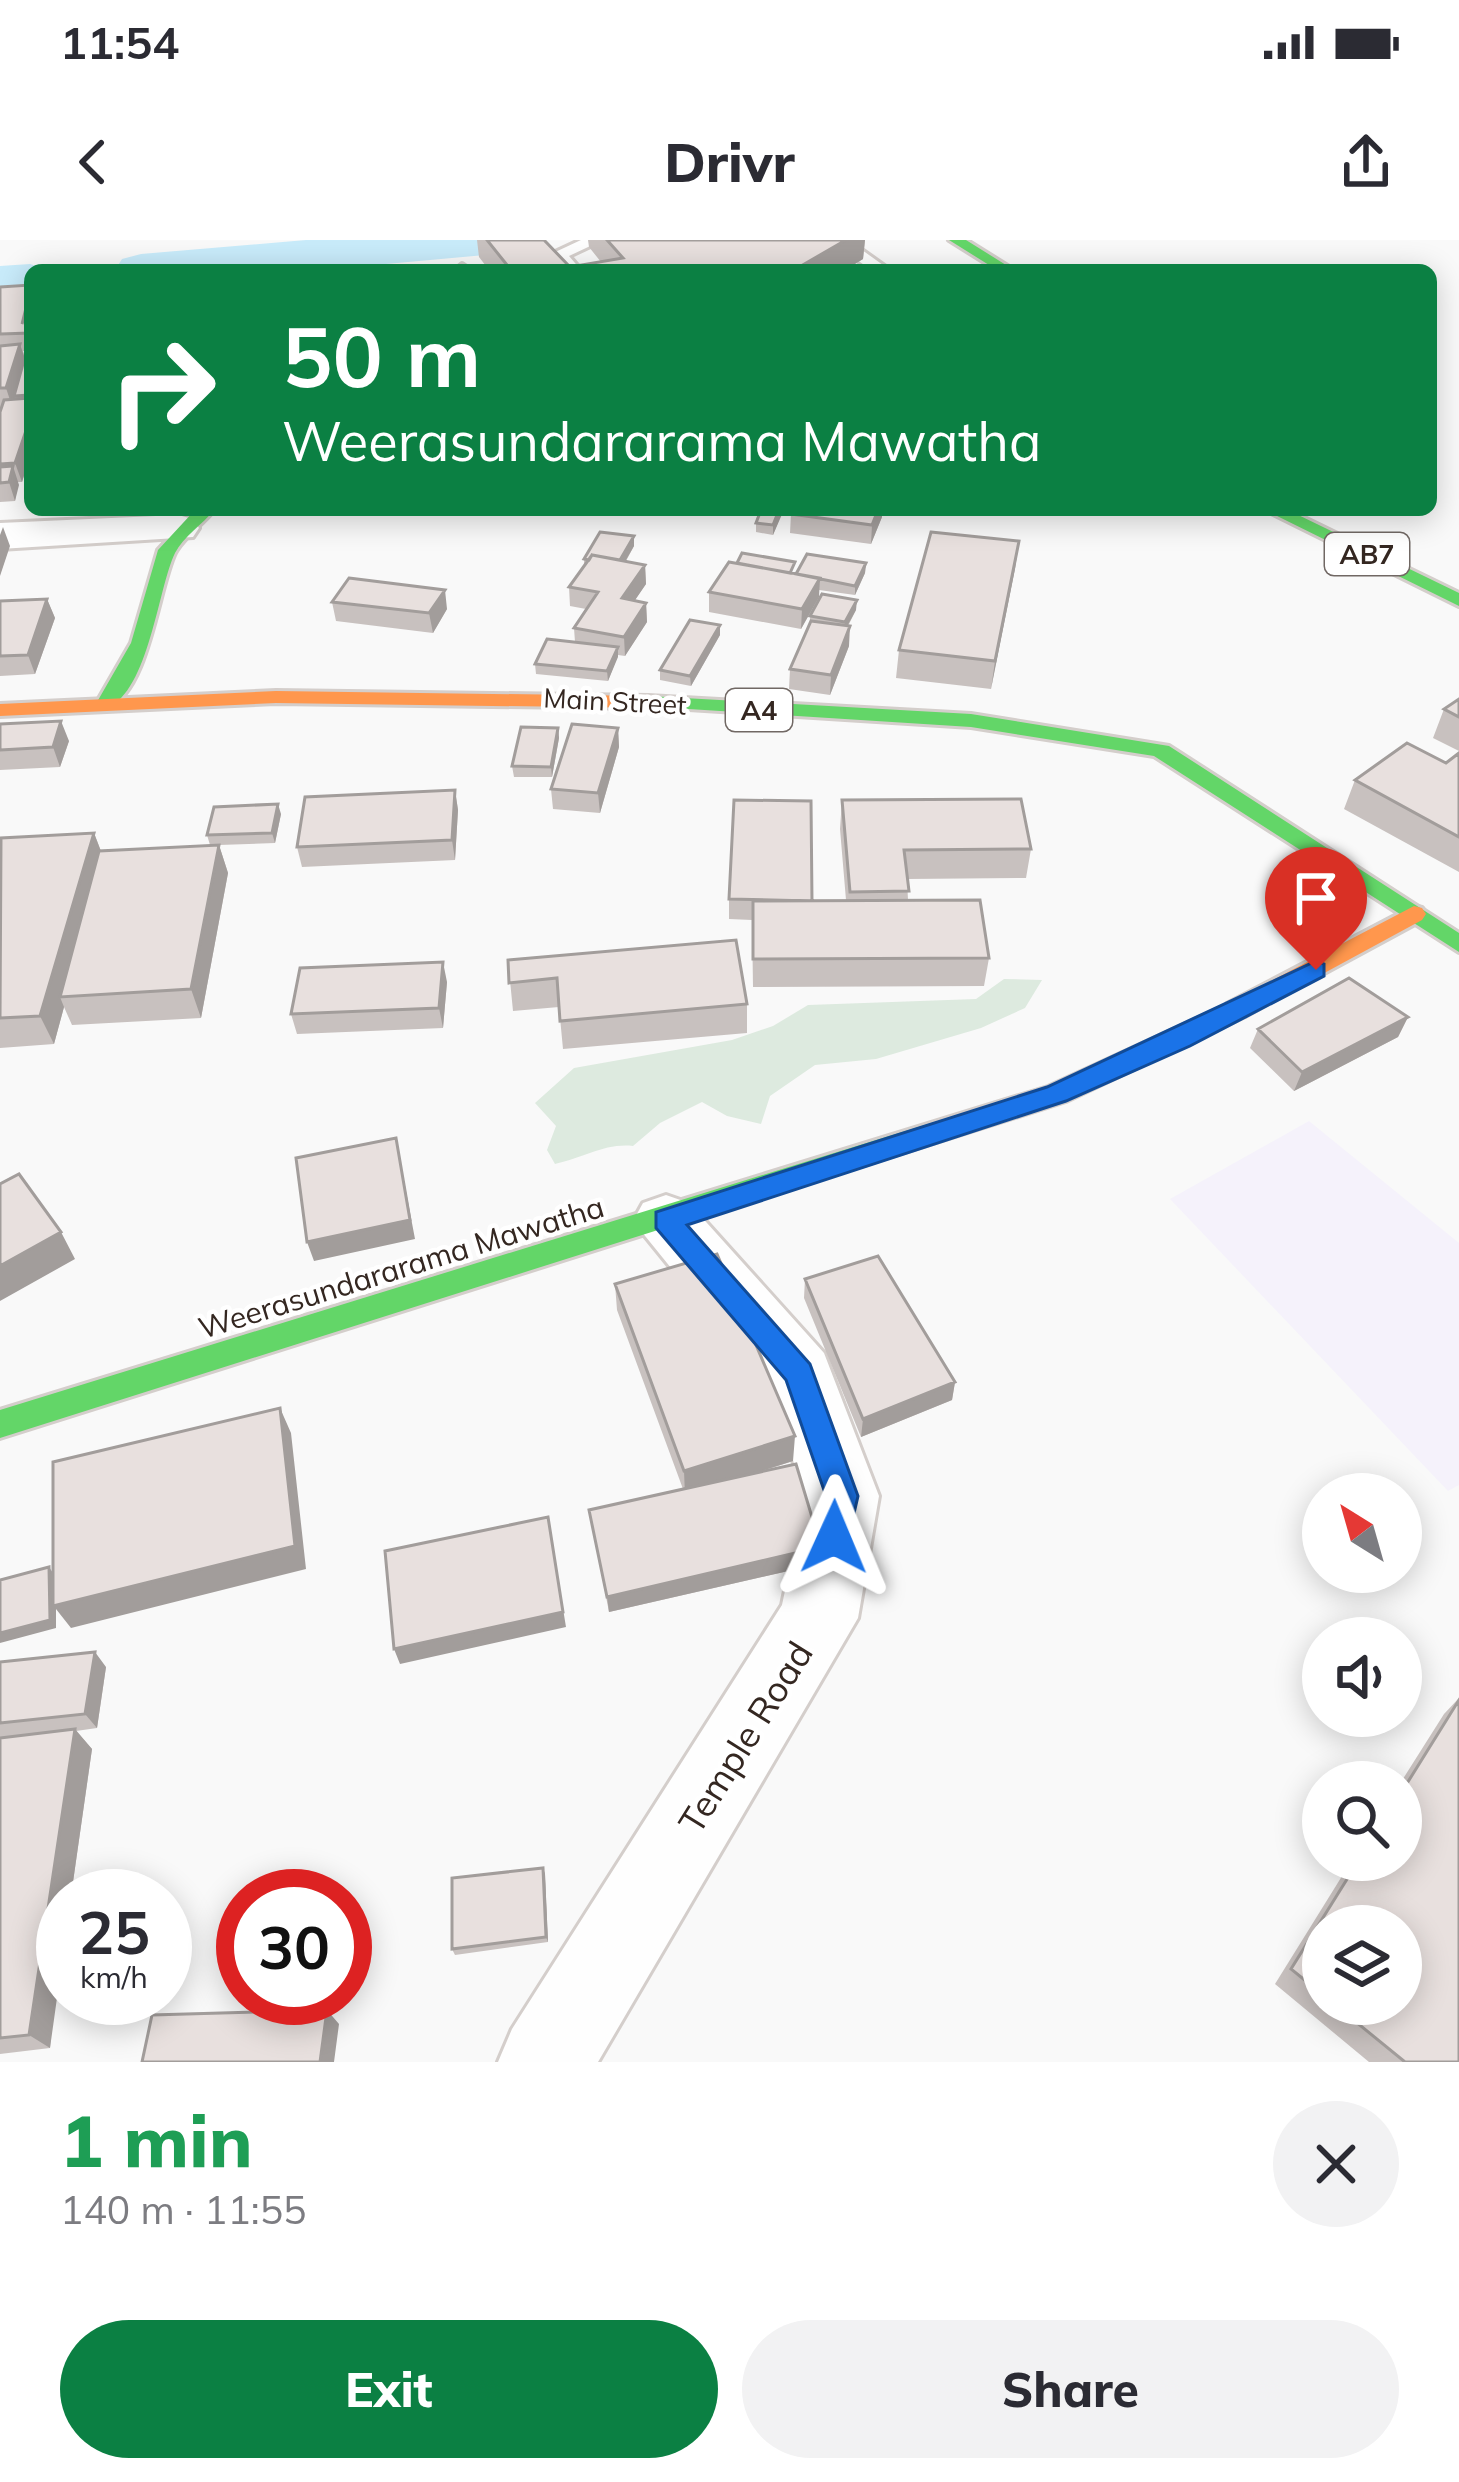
<!DOCTYPE html>
<html lang="en">
<head>
<meta charset="utf-8">
<style>
	body { margin:0; font-family:Mulish,sans-serif; background:#f2f2f3; color:#2b2b33; height:100vh; display:flex; flex-direction:column; font-size:45px; white-space:nowrap }
	* { box-sizing:border-box; margin:0 }
	p { font-size:39px; color:#7c7c81 }
	.icon { flex:none; width:66px; height:66px; fill:none; stroke:currentColor; stroke-width:2; stroke-linecap:round; stroke-linejoin:round }
	.map { position:relative; height:1822px; overflow:hidden }
	.side { display:flex; flex-direction:column; background:#fff; flex:1 }
	.side>* { flex:none }
	.banner { position:absolute; left:24px; top:24px; width:1413px; height:252px; border-radius:18px; box-shadow:0 6px 30px #0003; background:#0b8043; color:#fff; overflow:hidden }
	.needle { width:78px; rotate:323deg }
	.buttons { position:absolute; left:1302px; top:1233px; display:grid; gap:24px }
	.buttons a { display:grid; place-items:center; width:120px; height:120px; border-radius:50%; background:#fff; box-shadow:0 6px 30px #0003; font-size:60px }
	.speed { position:absolute; left:36px; top:1629px; display:flex; gap:24px; font-size:60px; font-weight:700; text-align:center }
	.speed>* { display:grid; place-content:center; width:156px; height:156px; border-radius:50%; background:#fff; box-shadow:0 6px 30px #0003; line-height:1 }
	.speed small { font-size:30px; font-weight:400 }
	.speed .limit { border:18px solid #d22; background:#fff; color:#111 }
	.pin { position:absolute; display:grid; place-items:center; width:102px; height:102px; color:#fff; margin:-123px -51px; border-radius:50% 50% 50% 0; rotate:-45deg; box-shadow:0 0 12px #0007 }
	.pin .icon { rotate:45deg }
	.me { position:absolute; width:132px; margin:-66px; rotate:1deg; stroke-linejoin:round; filter:drop-shadow(0 0 9px #0008) }
	.turn { display:flex; align-items:center; gap:42px; height:252px; padding:0 60px; font-size:54px }
	.turn .icon { width:156px; height:156px; stroke-width:2.5 }
	.turn b { display:block; font-size:84px; line-height:102px }
	.round { display:grid; place-items:center; flex:none; width:126px; height:126px; border-radius:63px; background:#f2f2f3 }
	.head { display:flex; align-items:center; justify-content:space-between; height:204px; padding:0 60px }
	h1 { font-size:72px; font-weight:800; line-height:90px; color:#1e9e55 }
	.cta { display:flex; gap:24px; margin-top:auto; padding:24px 60px }
	.cta a { flex:1; height:138px; border-radius:72px; background:#0b8043; color:#fff; font-size:48px; font-weight:800; line-height:138px; text-align:center }
	.cta a+a { background:#f2f2f3; color:#2b2b33 }
	.status { display:flex; justify-content:space-between; align-items:center; height:84px; padding:0 60px; background:#fff; direction:ltr }
	.status svg { height:33px; fill:currentColor }
	header { display:flex; justify-content:space-between; align-items:center; height:156px; padding:0 60px; background:#fff; font-size:54px; font-weight:800 }
	.map>svg:first-child { display:block }
</style>
</head>
<body>
<div class="status"><b>11:54</b><svg viewBox="0 0 49 12"><path d="M0 12V9h3v3zM5 12V6h3v6zM10 12V3h3v9zM15 12V0h3v12zM26 1h20v11H26zM47 4h2v5h-2z"/></svg></div>
<header><svg class="icon" aria-label="back" viewBox="0 0 24 24"><path d="M15 5l-7 7 7 7"/></svg>Drivr<svg class="icon" aria-label="share" viewBox="0 0 24 24"><path d="M12 15V3M7 8l5-5 5 5M5 13v7h14v-7"/></svg></header>
<div class="map">
<svg width="1459" height="1822" viewBox="0 0 1459 1822">
	<rect width="100%" height="100%" fill="#f9f9f9"/>
	<path fill="#f5f2fb" d="M1309 881 1459 1003V1245L1448 1251 1170 959Z"/>
	<path fill="#ddeadf" d="M1004 739 1042 740 1025 768 981 788 876 819 815 825 770 856 761 884 727 876 702 862 660 883 633 906C605 903 583 918 555 924L547 910 556 886 535 863 574 828 732 800 773 786 808 765 976 759Z"/>
	<g fill="none" stroke-linecap="round" stroke-linejoin="round">
		<path fill="#c8ebfa" fill-rule="evenodd" d="M306 0H511L503 11 485 15 320 30H115L122 19 141 14Z
			M30 24 50 30H30V56L0 58V26Z"/>
		<defs>
			<path id="lane" d="M581 0H603L569 16 581 30H564L551 14Z
				M830 0H848L890 30H871Z
				M462 24 471 30H455Z"/>
			<path id="street" d="M178 275 193 279 199 288 193 297 0 309V283Z
				M666 955 689 963 824 1113 879 1256 858 1378 598 1822H498L512 1789 782 1365 805 1256 769 1149 633 981 643 963Z"/>
			<path id="fast" d="M949 0H966L1014 30H997Z
				M195 270H214C203 284 183 297 175 313 158 348 149 451 107 468L100 466 97 462 131 403 158 310Z
				M1265 270H1288L1459 353V366Z
				M648 456 971 474 1169 506 1459 693V712L1154 516 971 487 641 466 638 462Z
				M1236 761 1248 770 1245 776 1066 861 0 1198V1170L1048 847Z"/>
			<path id="slow" d="M276 451 648 456 658 462 648 468 276 463 0 476V464Z
				M1414 666 1422 668 1426 674 1422 680 1245 776H1227L1224 770 1227 764Z"/>
		</defs>
		<use href="#lane" stroke="#d4cecb" stroke-width="6"/>
		<use href="#street" stroke="#d4cecb" stroke-width="6"/>
		<use href="#fast" stroke="#d4cecb" stroke-width="6"/>
		<use href="#slow" stroke="#d4cecb" stroke-width="6"/>
		<use href="#lane" fill="#fefefe" fill-rule="evenodd"/>
		<use href="#street" fill="#fefefe" fill-rule="evenodd"/>
		<use href="#fast" fill="#63d668" fill-rule="evenodd"/>
		<use href="#slow" fill="#ff974d" fill-rule="evenodd"/>
	</g>
	<path fill="#c8c1bf" fill-rule="evenodd" d="M477 0H544L570 27 601 22 589 7 588 0H865L863 19 845 30H489L479 17Z
		M30 45V111H23L25 117 30 113V217L22 242H18L15 261 0 262V47Z
		M761 270H783L773 295 756 292V283Z
		M791 274 882 277 871 304 790 293Z
		M634 296V306L626 321 645 325 646 344 634 361 646 363 647 382 625 416 618 415 608 441 536 434 535 424 575 402 574 388 586 369 570 366 569 347 584 326V319Z
		M1019 301 991 449 896 438 899 410Z
		M866 323 865 333 855 355 819 350V357L801 389 709 372V352L794 333Z
		M47 359 55 378 35 434 0 436V361Z
		M332 362 447 369 433 393 336 381Z
		M856 370 848 386 849 406 830 455 789 449 790 429 810 384V376Z
		M720 385V395L691 446 660 440V430Z
		M1459 459V511L1433 498 1444 469Z
		M0 484 69 501 60 527 0 530Z
		M558 488 559 498 552 537H514L512 526Z
		M618 488 619 507 600 573 553 569 551 549Z
		M1459 513V632L1344 569 1355 540 1446 523Z
		M455 550 458 570 455 620 302 627 297 607Z
		M842 560 1031 609 1026 638 907 639 908 660 989 718 984 746 753 747 752 680 729 679V659L846 660 840 589Z
		M281 574 275 603 219 605 228 633 201 778 72 785 64 767 54 804 0 808V601L94 593 101 611 210 605 207 595Z
		M508 720 747 764V793L563 809 559 767 513 771Z
		M447 742 443 788 297 794 291 774Z
		M1408 777 1398 797 1294 851 1250 808 1258 789Z
		M805 1039 955 1142 952 1160 861 1197 804 1058Z
		M615 1044 793 1221 757 1233 819 1324 609 1372 589 1270 683 1249 617 1070Z
		M0 1422 106 1427 97 1488 76 1491 92 1509 71 1656H63L50 1808 0 1814Z
		M1459 1458V1822H1369L1275 1744 1352 1620H1401V1542L1444 1474ZM1323 1686 1401 1764H1323Z
		M543 1628 545 1634 548 1702 455 1715 452 1709Z"/>
	<path fill="#a29d9b" d="M846 0H865L863 19 845 30H794Z
		M20 104 26 122 12 166 6 148Z
		M30 179V217L22 242 15 223Z
		M13 226 19 245 15 261 9 242Z
		M779 270H783V272L773 295V285Z
		M878 270H882V277L871 304 872 285Z
		M3 287 10 306 0 336V295Z
		M634 296V306L618 334V324Z
		M1019 301 1015 329 991 449 995 421Z
		M866 323 865 333 855 355V346Z
		M645 325 646 344 623 378 622 358Z
		M820 338 819 357 801 389 802 369Z
		M445 350 447 369 433 393 429 373Z
		M47 359 55 378 35 434 28 415Z
		M857 360 856 370 844 392 845 382Z
		M646 363 647 382 625 416 624 397Z
		M720 385V395L691 446 690 436Z
		M850 386 849 406 830 455 831 435Z
		M618 407V417L608 441 607 431Z
		M61 481 69 501 60 527 53 507Z
		M558 488 559 498 552 537 551 527Z
		M618 488 619 507 600 573 598 553Z
		M455 550 458 570 455 620 452 600Z
		M278 564 281 574 275 603 272 593Z
		M94 593 105 622 60 757 64 767 54 804 40 776Z
		M219 605 228 633 201 778 191 749Z
		M443 722 447 742 443 788 439 768Z
		M1408 777 1398 797 1294 851 1302 832Z
		M396 898 415 999 314 1021 307 1002Z
		M61 992 75 1019 0 1061V1026Z
		M955 1142 952 1160 861 1197 863 1179Z
		M280 1168 291 1193 306 1329 71 1388 56 1369V1388L0 1403V1393L49 1327 55 1336Z
		M795 1196 793 1221 685 1255 684 1231Z
		M548 1277 566 1387 400 1424 394 1409Z
		M821 1307 819 1324 609 1372 607 1357Z
		M95 1412 106 1427 97 1488 85 1474Z
		M75 1489 92 1509 71 1656H63V1715L50 1808 29 1795Z
		M543 1628 545 1634 548 1702 546 1697Z
		M327 1770 339 1784 334 1822H320Z"/>
	<path fill="#e8e0de" stroke="#a29d9b" stroke-width="3" d="M487 0H544L570 27 623 18 607 0H846L794 30H511Z
		M30 45V52L22 84 30 60V93L0 94V47Z
		M20 104 6 148H0V106Z
		M26 113H30V155L14 156Z
		M30 158V179L15 223 0 224V172L4 160Z
		M13 226 9 242 0 243V227Z
		M761 270H779L773 285 756 283Z
		M793 270H878L872 285 791 274Z
		M600 292 634 296 620 320 592 315 589 320 584 319Z
		M931 292 1019 301 995 421 899 410Z
		M742 313 795 322 790 333 737 323Z
		M807 314 866 323 855 346 796 334Z
		M592 315 645 325 622 358 646 363 624 397 574 388 598 352 569 347Z
		M729 322 820 338 802 369 709 352Z
		M349 338 445 350 429 373 332 362Z
		M822 354 857 360 845 382 810 376Z
		M47 359 28 415 0 416V361Z
		M690 380 720 385 690 436 660 430Z
		M811 381 850 386 831 435 790 429Z
		M547 399 618 407 607 431 535 424Z
		M1459 459V477L1444 469Z
		M61 481 53 507 0 510V484Z
		M572 484 618 488 598 553 551 549Z
		M521 487 558 488 551 527 512 526Z
		M1407 503 1446 523 1459 513V597L1355 540Z
		M455 550 452 600 297 607 305 557Z
		M1021 559 1031 609 904 610 909 651 850 652 842 560Z
		M734 560 811 561 812 661 729 659Z
		M278 564 272 593 207 595 214 567Z
		M94 593 40 776 0 778 1 598Z
		M219 605 191 749 60 757 99 611Z
		M980 660 989 718 753 719V661Z
		M736 700 747 764 560 781 557 738 509 743 508 720Z
		M443 722 439 768 291 774 300 728Z
		M1349 738 1408 777 1302 832 1258 789Z
		M396 898 410 980 307 1002 296 918Z
		M19 934 61 992 0 1026V944Z
		M717 1014 795 1196 684 1231 615 1044Z
		M878 1016 955 1142 863 1179 805 1039Z
		M280 1168 295 1306 53 1366V1222Z
		M796 1224 821 1307 607 1357 589 1270Z
		M548 1277 563 1372 394 1409 385 1311Z
		M49 1327 50 1380 0 1393V1340Z
		M95 1412 85 1474 0 1483V1422Z
		M1459 1460V1822H1405L1334 1764H1401V1686H1323V1755L1291 1729 1359 1620H1401V1553Z
		M75 1489 29 1795 0 1798V1498Z
		M543 1628 546 1697 452 1709V1638Z
		M327 1770 320 1822H142L152 1775Z"/>
	<path fill="#1a73e8" stroke="#114b97" stroke-width="3" d="M1316 721 1324 724V736L1190 806 1066 861 687 985 810 1124 858 1256 846 1308 834 1312 823 1308 818 1297 826 1256 786 1140 656 988V972L1047 847Z"/>
	<g text-anchor="middle" dominant-baseline="central" stroke-width="9" stroke-linejoin="round" paint-order="stroke">
		<g fill="#fff" stroke="#716864" stroke-width="3">
			<rect x="1325" y="293" width="84" height="42" rx="9"/>
			<rect x="726" y="449" width="66" height="42" rx="9"/>
		</g>
		<g font-size="27" font-weight="bold" fill="#342721">
			<text x="1367" y="314">AB7</text>
			<text x="759" y="470">A4</text>
		</g>
		<g font-size="27" fill="#342721" stroke="#fff">
			<text transform="translate(615 461) rotate(3)">Main Street</text>
		</g>
		<g font-size="30" fill="#342721" stroke="#fff">
			<text transform="translate(401 1027) rotate(-17)">Weerasundararama Mawatha</text>
		</g>
		<g font-size="36" fill="#342721" stroke="#fff">
			<text transform="translate(745 1497) rotate(-58)">Temple Road</text>
		</g>
	</g>
</svg>
<div class="buttons">
<a><svg class="needle" viewBox="-14 -14 28 28"><path d="M0-13l5 13h-10z" fill="#e53935"/><path d="M0 13l5-13h-10z" fill="#7c7c81"/></svg></a>
<a><svg class="icon" aria-label="sound" viewBox="0 0 24 24"><path d="M4 9h4l5-4v14l-5-4H4zM17 9q2 3 0 6"/></svg></a>
<a><svg class="icon" aria-label="search" viewBox="0 0 24 24"><circle cx="10" cy="10" r="6"/><path d="M15 15l6 6"/></svg></a>
<a><svg class="icon" aria-label="layers" viewBox="0 0 24 24"><path d="M12 4l9 5-9 5-9-5zM3 14l9 5 9-5"/></svg></a>
</div>
<div class="speed"><div>25<small>km/h</small></div><div class="limit">30</div></div>
<div class="pin" style="left:1316px;top:730px;background:#d93025"><svg class="icon" aria-label="arrive" viewBox="0 0 24 24"><path d="M6 21V4h12l-3 4 3 4H6"/></svg></div>
<svg class="me" style="left:834px;top:1297px" viewBox="-20 -20 40 40"><path d="M0-17L14 15 0 8-14 15z" fill="#1a73e8" stroke="#fff" stroke-width="4"/></svg>
<div class="banner">
<div class="turn"><svg class="icon" aria-label="right" viewBox="0 0 24 24"><path d="M7 20v-9h11M14 6l5 5-5 5"/></svg><div><b>50 m</b>Weerasundararama Mawatha</div></div>
</div>
</div>
<section class="side">
<div class="head"><div><h1>1 min</h1><p>140 m · 11:55</p></div><a class="round"><svg class="icon" aria-label="close" viewBox="0 0 24 24"><path d="M6 6l12 12M18 6L6 18"/></svg></a></div>
<div class="cta"><a>Exit</a><a>Share</a></div>
</section>
</body>
</html>
